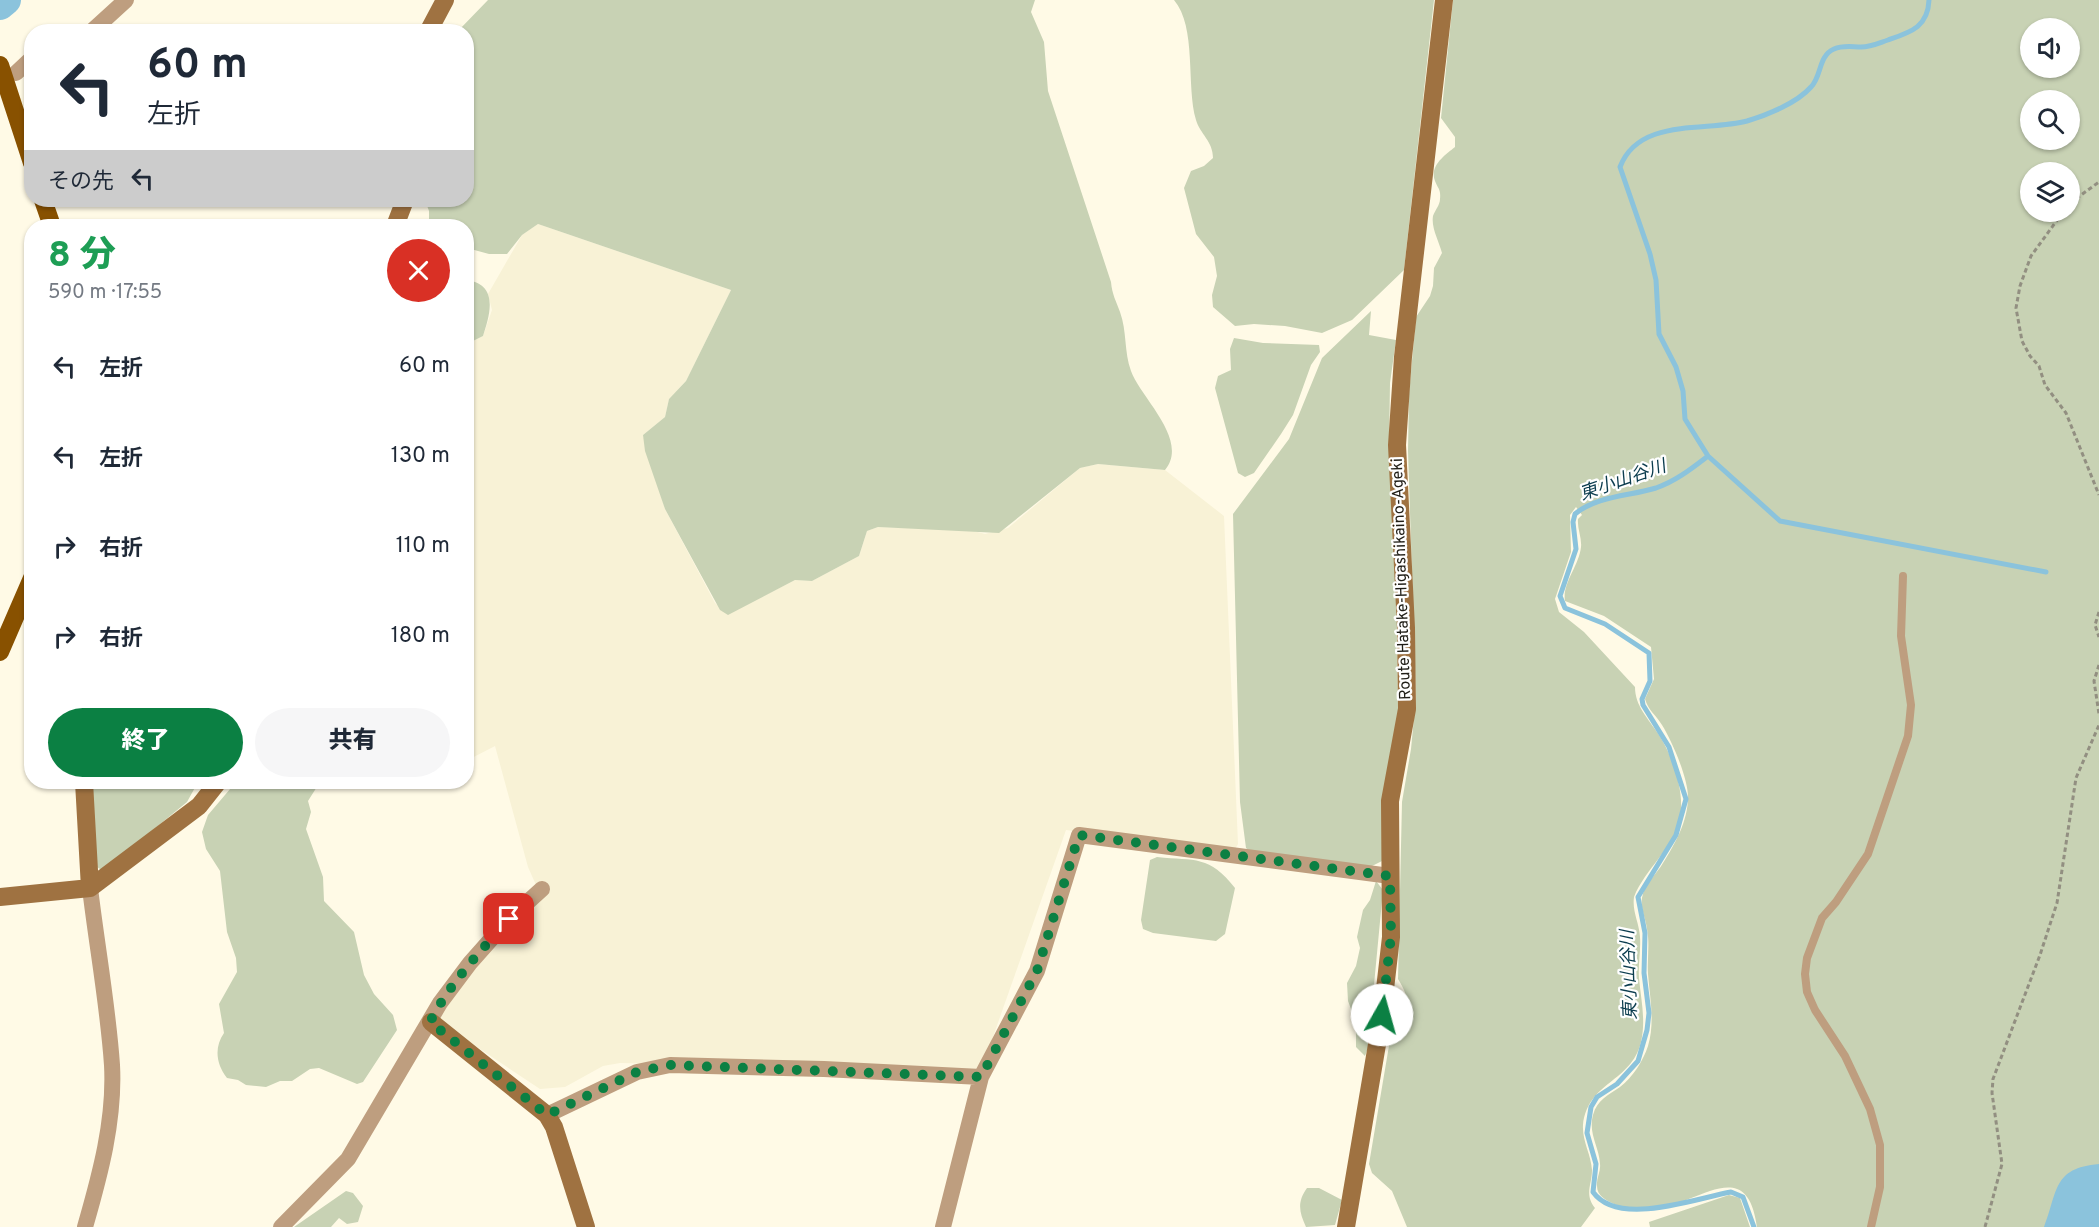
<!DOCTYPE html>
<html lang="ja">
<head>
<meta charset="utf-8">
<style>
	body { margin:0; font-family:Overpass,"Noto Sans JP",sans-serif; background:#f6f6f7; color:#1f2937; height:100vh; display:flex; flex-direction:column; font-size:22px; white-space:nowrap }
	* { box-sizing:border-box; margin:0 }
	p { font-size:20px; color:#747a83 }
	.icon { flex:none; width:33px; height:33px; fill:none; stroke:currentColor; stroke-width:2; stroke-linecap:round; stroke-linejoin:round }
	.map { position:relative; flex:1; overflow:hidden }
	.details { position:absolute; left:24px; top:219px; width:450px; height:570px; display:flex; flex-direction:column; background:#fff; border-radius:24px; box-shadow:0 2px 4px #0004 }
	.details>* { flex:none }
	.top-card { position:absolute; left:24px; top:24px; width:450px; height:183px; border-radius:24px; box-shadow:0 2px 4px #0004; background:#fff; color:#1f2937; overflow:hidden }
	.tools { position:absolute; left:2020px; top:18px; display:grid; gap:12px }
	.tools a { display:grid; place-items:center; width:60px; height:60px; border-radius:50%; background:#fff; box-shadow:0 2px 4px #0004; font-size:30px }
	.pin { position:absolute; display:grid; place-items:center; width:51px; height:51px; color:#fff; margin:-26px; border-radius:12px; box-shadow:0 3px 9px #0006 }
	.me { position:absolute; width:66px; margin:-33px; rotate:7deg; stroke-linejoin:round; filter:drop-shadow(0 0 4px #0008) }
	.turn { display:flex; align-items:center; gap:21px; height:126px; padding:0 24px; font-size:27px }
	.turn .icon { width:78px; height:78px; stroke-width:2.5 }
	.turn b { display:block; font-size:42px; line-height:51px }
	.then { display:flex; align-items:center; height:57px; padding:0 24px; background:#0003; gap:12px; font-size:22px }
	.round { display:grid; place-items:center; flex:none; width:63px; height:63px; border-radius:32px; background:#f6f6f7 }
	.overview { display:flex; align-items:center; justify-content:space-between; height:102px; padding:0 24px }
	h1 { font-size:36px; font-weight:800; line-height:45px; color:#1e9e55 }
	.action { display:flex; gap:12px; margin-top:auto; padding:12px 24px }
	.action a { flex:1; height:69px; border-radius:36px; background:#0b8043; color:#fff; font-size:24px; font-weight:800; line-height:69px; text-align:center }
	.action a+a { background:#f6f6f7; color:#1f2937 }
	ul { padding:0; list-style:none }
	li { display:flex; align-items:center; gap:18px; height:90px; padding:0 24px }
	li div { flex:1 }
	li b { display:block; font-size:22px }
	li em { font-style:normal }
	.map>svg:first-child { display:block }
</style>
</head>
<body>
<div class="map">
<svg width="2099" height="1227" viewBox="0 0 2099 1227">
	<rect width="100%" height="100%" fill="#fffae6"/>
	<path fill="#f8f2d6" d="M538 224 731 290 686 381 669 399 665 417 643 435 665 509 715 603 728 614 795 580 812 581 859 556 867 531 878 527 970 530 985 534 1008 528 1080 468 1098 464 1165 470 1224 516 1238 844 1234 851 1066 830 982 1068 973 1071 620 1063 603 1066 565 1087 540 1089 441 1023 438 1015 491 928 540 894 528 867 495 746 466 761 467 344 483 336 492 310 488 294 522 235Z"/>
	<path fill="#c8d2b4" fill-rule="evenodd" d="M488 0H1035L1031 12 1044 42 1048 91 1111 282C1112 294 1116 301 1120 312 1127 331 1124 352 1131 371 1140 397 1190 440 1165 470L1098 464 1080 468 999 533 878 527 867 531 859 556 812 581 795 580 728 615 720 610 665 509 645 451 643 435 665 417 669 399 686 381 731 290 538 224 522 235 507 254H489L467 248 466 226H429V211L425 200H466V32L458 31Z
		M1174 0H1434L1404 270 1352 320 1322 333 1285 326 1254 324 1235 326 1213 307 1212 295 1217 276 1214 257 1196 234 1184 188 1191 171 1204 166 1213 158C1213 141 1200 134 1196 120 1186 86 1197 27 1174 0Z
		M1453 0H2099V1227H1757C1755 1214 1751 1194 1737 1189 1708 1179 1663 1227 1614 1204 1606 1200 1597 1196 1597 1186 1596 1179 1601 1171 1600 1164 1599 1146 1588 1134 1593 1115 1597 1100 1608 1095 1620 1087 1633 1077 1643 1061 1648 1046 1655 1022 1650 999 1648 974 1647 959 1650 944 1647 929 1646 919 1640 908 1642 898 1644 884 1656 875 1663 863 1675 844 1688 821 1688 797 1688 778 1672 741 1662 725 1656 715 1648 710 1645 699L1654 679 1651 647 1604 616 1565 601C1562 583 1579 566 1581 547 1582 538 1577 528 1578 519L1582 515 1576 507 1570 515 1571 552 1555 599 1559 612 1584 632 1635 687C1635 706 1648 718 1659 735 1673 757 1685 792 1680 818 1674 848 1645 869 1634 897 1632 912 1639 922 1640 937 1641 950 1638 964 1639 978 1641 1000 1646 1020 1641 1042 1631 1083 1588 1081 1583 1125 1582 1141 1591 1154 1592 1170 1592 1185 1584 1194 1595 1208L1581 1227H1407L1392 1191 1372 1173 1369 1164 1392 1028C1407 1009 1413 1003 1398 979L1402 802 1411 749 1416 697 1408 451 1409 394 1416 317 1430 296 1433 286 1434 268 1442 253C1439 241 1431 228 1433 216 1435 210 1440 205 1440 199 1441 189 1438 189 1435 181 1429 166 1445 155 1455 147V137L1441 118ZM2031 28H2070V68H2031ZM2031 100H2070V140H2031ZM2031 172H2070V212H2031Z
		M467 280C499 285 490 314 483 336L467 344Z
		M1371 311 1369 335 1396 340 1390 383 1389 448 1397 615 1398 711 1382 861 1370 867 1254 854 1246 848 1240 802 1233 514 1289 439 1322 358Z
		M1234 338 1263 343 1319 345 1320 352 1311 365 1293 415 1281 434 1254 473 1245 477 1238 473 1215 388 1218 376 1231 370 1230 349Z
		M91 782H198L187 802 103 871 97 867Z
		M236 782H320L308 801 311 812 306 829 323 877 324 901 354 932 364 975 374 994 393 1015 397 1030 363 1082 357 1084 319 1068 310 1069 292 1081H280L266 1087 246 1085 238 1080 227 1078C216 1064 214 1047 224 1033L219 1004 237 972 236 958 227 932 220 871 206 849 202 832 208 815Z
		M1157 857C1196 861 1209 855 1235 888L1225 934 1216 941 1153 933 1143 929 1141 920 1150 860Z
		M1376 881 1383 890 1368 1048 1365 1056 1356 1047V1022L1348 1001 1347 983 1356 966 1360 948 1357 937 1363 910 1370 900Z
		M1307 1188H1319L1342 1200 1335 1225 1306 1227C1299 1212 1297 1202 1307 1188Z
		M346 1191 353 1193 363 1206 358 1222 347 1224 339 1218 331 1227H294Z
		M1729 1195 1740 1198 1750 1227H1650L1649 1222Z"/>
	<path fill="#8bc3dc" d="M2099 1164V1227H2044C2058 1192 2052 1168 2099 1164Z"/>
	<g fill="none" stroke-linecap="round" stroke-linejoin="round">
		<path stroke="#8bc3dc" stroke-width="5" d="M1708 456 1780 521 2046 572
			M1754 1227 1743 1197 1731 1192C1693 1199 1618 1227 1593 1192L1596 1164 1587 1133 1591 1107 1597 1097 1617 1084 1638 1061 1647 1030 1649 1013 1644 973 1645 933 1638 897 1676 835 1686 799 1669 747 1643 705 1642 699 1650 681 1649 653 1605 624 1565 608 1560 596 1576 549 1573 522 1575 514C1596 496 1630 496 1656 488 1676 481 1691 469 1708 456L1685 419 1683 391 1676 367 1659 334 1656 280 1650 254 1620 167C1639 117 1707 132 1747 121 1767 115 1797 103 1811 87 1822 76 1818 56 1834 49 1843 45 1852 47 1861 47 1871 47 1879 43 1888 40 1911 32 1928 27 1929 0"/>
		<path stroke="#8bc3dc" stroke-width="30" d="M0 5 6 0"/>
		<path stroke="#928f81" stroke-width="3" stroke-dasharray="4.5 3" stroke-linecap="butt" d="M2070 203 2099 182
			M2063 212 2031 256 2020 286 2016 308 2022 341 2030 356 2039 366 2045 385 2066 413 2099 495
			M2099 612 2095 625 2099 637
			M2099 665 2094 681 2099 714
			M1985 1227 2002 1164 1992 1093 1993 1079 2040 955 2057 903 2076 778 2099 725"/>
		<path stroke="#be9e7f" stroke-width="8" d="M1871 1227 1880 1187V1145L1870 1109 1845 1056 1815 1010 1807 992 1805 974 1807 958 1822 918 1836 902 1868 854 1908 736 1911 705 1901 636 1903 576"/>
		<path stroke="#be9e7f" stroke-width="16" d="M91 32 126 0
			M16 73 32 58
			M547 1115 637 1072 670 1065 824 1069 981 1077
			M85 1227C100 1175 115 1120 112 1065 108 1006 97 947 90 888
			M281 1227 348 1159 440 1003 470 963 509 919 542 889
			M943 1227 981 1077 1037 971 1079 835 1390 876"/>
		<path stroke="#9f7241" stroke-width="18" d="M428 32 445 0
			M395 226 405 200
			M84 782 90 888
			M0 897 90 888 199 806 218 782
			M431 1022 547 1115 554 1127 586 1227
			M1346 1227 1382 1015 1391 937 1390 801 1407 709 1406 628 1397 445 1403 357 1444 0"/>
		<path stroke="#885100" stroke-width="18" d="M0 65 32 163
			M43 200 52 226
			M0 652 32 578"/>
	</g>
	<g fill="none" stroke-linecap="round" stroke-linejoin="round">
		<path stroke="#0b8043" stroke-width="10" stroke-dasharray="0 18" d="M509 919C480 952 450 983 430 1022L547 1115 637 1072 670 1065 981 1077 1037 971 1079 835 1390 876 1391 936 1382 1015"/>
	</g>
	<g text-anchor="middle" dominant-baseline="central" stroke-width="4.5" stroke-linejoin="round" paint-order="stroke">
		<g font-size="16" fill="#201e17" stroke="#fff">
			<text transform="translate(1402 579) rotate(-92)">Route Hatake-Higashikaino-Ageki</text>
		</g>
		<g font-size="18" font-style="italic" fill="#0b3c4e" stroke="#fff">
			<text transform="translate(1623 481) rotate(-19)">東小山谷川</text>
			<text transform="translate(1630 975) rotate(-92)">東小山谷川</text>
		</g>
	</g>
</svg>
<div class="tools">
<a><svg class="icon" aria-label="sound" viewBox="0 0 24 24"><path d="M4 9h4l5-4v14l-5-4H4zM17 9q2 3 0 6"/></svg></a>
<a><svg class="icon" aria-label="search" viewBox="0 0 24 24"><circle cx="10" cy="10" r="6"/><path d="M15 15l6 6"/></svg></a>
<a><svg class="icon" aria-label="layers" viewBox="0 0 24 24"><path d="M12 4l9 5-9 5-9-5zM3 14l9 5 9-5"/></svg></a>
</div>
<div class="pin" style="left:509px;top:919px;background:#d93025"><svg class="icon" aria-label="arrive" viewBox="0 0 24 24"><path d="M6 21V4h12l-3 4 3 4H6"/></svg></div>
<svg class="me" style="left:1382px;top:1015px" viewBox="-20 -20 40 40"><circle r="19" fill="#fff"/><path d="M0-13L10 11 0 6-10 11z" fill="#0b8043"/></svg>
<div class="top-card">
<div class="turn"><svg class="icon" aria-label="left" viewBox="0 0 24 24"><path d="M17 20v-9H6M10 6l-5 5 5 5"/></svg><div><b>60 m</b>左折</div></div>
<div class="then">その先<svg class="icon" aria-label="left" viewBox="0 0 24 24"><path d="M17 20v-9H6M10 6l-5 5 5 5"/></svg></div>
</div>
<section class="details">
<div class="overview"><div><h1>8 分</h1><p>590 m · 17:55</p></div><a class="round" style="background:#d93025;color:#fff"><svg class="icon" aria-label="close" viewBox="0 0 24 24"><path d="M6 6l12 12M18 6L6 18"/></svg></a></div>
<ul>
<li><svg class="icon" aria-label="left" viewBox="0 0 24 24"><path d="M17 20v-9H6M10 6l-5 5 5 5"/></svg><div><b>左折</b></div><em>60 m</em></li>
<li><svg class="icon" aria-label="left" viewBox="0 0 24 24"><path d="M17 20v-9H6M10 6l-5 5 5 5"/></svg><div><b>左折</b></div><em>130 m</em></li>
<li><svg class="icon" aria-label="right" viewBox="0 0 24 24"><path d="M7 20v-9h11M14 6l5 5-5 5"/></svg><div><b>右折</b></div><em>110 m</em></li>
<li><svg class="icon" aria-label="right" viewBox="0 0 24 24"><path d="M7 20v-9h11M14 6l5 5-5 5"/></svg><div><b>右折</b></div><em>180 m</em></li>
</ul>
<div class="action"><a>終了</a><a>共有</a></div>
</section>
</div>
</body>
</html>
